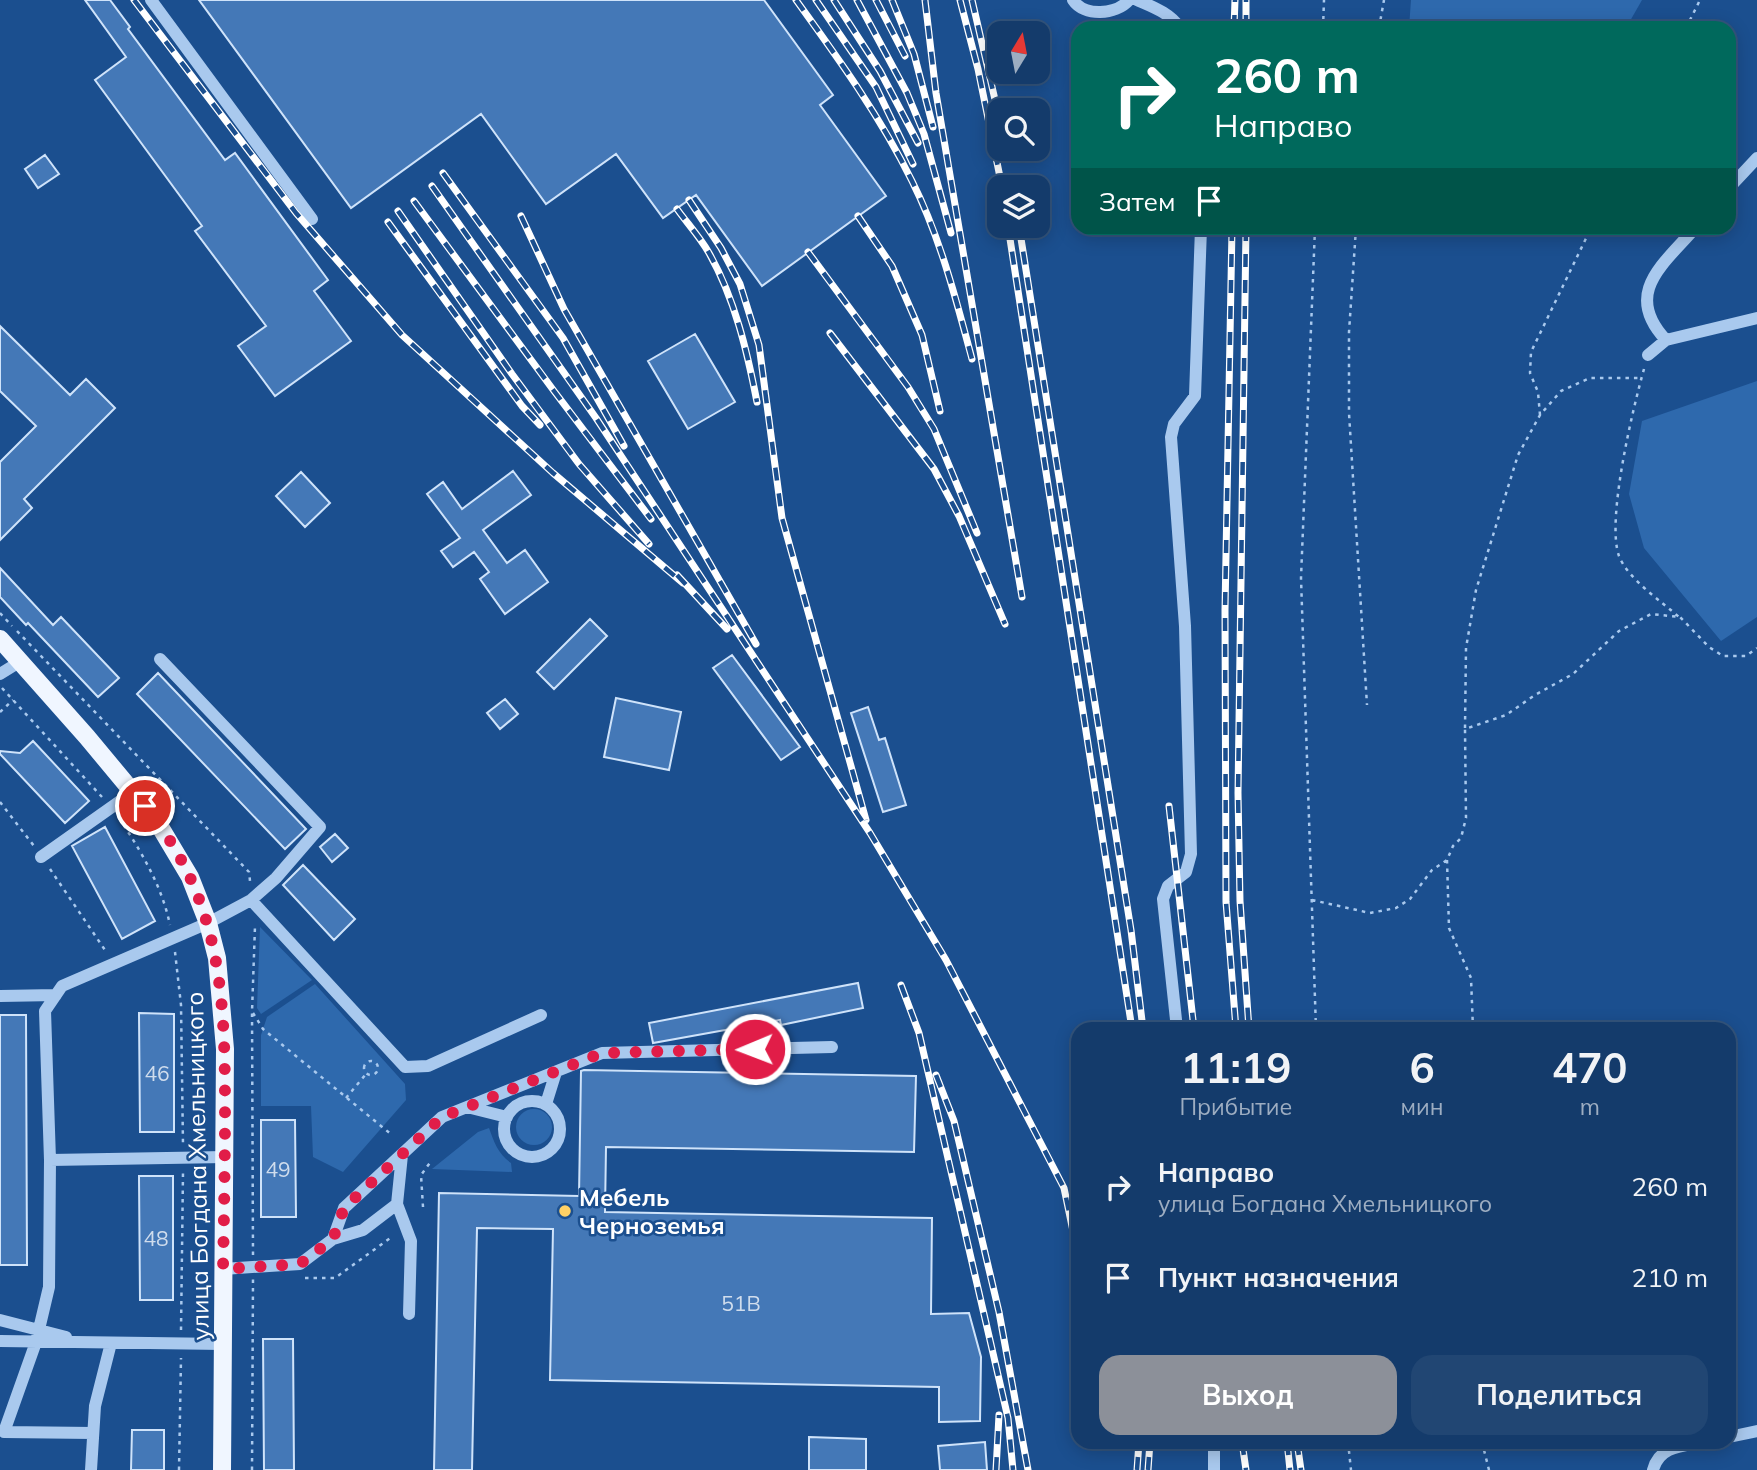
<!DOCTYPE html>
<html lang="ru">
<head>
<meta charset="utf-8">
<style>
	body { margin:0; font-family:Mulish,sans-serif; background:#214673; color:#f1f3f6; height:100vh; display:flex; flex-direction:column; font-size:26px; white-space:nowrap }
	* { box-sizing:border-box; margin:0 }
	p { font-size:23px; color:#9dadc1 }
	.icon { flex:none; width:38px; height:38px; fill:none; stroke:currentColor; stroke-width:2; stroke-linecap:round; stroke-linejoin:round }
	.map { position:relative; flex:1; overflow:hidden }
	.side { position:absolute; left:1071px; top:1022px; width:665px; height:427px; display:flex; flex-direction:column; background:#143b6b; border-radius:21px; box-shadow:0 4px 18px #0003,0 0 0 2px #33557e }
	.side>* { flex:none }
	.guide { position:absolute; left:1071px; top:21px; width:665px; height:214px; border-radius:21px; box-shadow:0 4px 18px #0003,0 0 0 2px #33557e; background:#00695c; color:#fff; overflow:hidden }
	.needle { width:46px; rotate:10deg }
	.buttons { position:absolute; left:987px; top:21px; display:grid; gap:14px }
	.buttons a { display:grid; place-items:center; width:63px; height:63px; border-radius:14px; background:#143b6b; box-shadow:0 4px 18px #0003,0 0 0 2px #33557e; font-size:35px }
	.pin { position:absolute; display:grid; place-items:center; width:60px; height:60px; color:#fff; margin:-30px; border:4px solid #fff; border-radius:50%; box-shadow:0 2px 7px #0007 }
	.me { position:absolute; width:77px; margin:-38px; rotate:269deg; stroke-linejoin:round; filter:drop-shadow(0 0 5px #0008) }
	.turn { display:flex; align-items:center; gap:24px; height:147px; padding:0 28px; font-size:32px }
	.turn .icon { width:91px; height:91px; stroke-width:2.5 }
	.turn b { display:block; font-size:49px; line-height:60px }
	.then { display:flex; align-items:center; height:66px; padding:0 28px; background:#0003; gap:14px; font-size:26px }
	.eta { display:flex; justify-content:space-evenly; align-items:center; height:119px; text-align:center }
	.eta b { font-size:42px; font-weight:700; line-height:49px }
	.button { display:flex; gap:14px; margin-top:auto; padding:14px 28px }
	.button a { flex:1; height:80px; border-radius:21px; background:#8c9099; color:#fff; font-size:28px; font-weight:700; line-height:80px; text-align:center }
	.button a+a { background:#214673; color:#f1f3f6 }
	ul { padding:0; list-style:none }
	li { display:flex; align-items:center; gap:21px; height:91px; padding:0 28px }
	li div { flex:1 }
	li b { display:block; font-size:26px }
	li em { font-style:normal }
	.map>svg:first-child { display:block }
</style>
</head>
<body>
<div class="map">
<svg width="1757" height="1470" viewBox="0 0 1757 1470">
	<rect width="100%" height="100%" fill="#1b4f8f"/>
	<path fill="#2e69ad" d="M1411 0H1642L1626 28H1409Z
		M1757 381V617L1721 641 1644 548 1629 494 1642 421Z
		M260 927 312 980 261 1014 257 1008Z
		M315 984 405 1084 406 1100 343 1172 313 1157 311 1106H261V1035L267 1017Z
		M516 1127a18 18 0 1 1 36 0a18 18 0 1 1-36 0Z
		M489 1128C494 1142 498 1154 511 1163L512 1172 432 1169 478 1132Z"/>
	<path fill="#4478b7" stroke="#cfe3fa" stroke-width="2" d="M85 0H110L130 27 128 29 225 160 235 153 328 280 314 291 351 341 275 396 238 346 266 326 195 231 202 226 95 80 126 57Z
		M199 0H764L833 95 820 105 886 196 762 286 696 195 663 218 616 154 546 204 481 114 351 208Z
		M45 155 59 174 38 188 25 169Z
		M0 326 70 395 86 379 115 408 24 499 32 508 0 540V462L36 426 0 391Z
		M695 334 735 402 688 429 648 361Z
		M513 471 531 495 483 530 507 563 525 550 548 582 505 614 480 579 489 572 474 552 453 567 441 551 460 538 427 494 443 482 462 509Z
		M301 472 330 503 305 527 276 496Z
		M0 568 53 625 61 617 119 678 98 697 28 623 26 625 0 597Z
		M590 619 607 636 554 689 537 672Z
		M732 655 800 747 781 760 713 668Z
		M158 673 306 829 285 849 137 694Z
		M616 698 681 712 669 770 604 757Z
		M505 699 518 714 500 729 487 713Z
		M868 707 879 740 885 738 906 805 883 812 851 713Z
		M33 741 89 801 65 823 0 754V751L20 753Z
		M105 827 155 921 122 939 72 846Z
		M335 834 348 848 332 862 320 847Z
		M303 865 355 919 334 940 283 885Z
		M858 983 863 1008 781 1025 780 1020 653 1043 649 1023Z
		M139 1013 174 1014V1132H140Z
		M0 1015H26L27 1265H0Z
		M584 1070 916 1076 914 1152 606 1147 605 1212 932 1218 931 1314 969 1313 981 1357 980 1421 939 1422V1387L550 1380 553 1229 477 1228 472 1470H434L439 1193 579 1196 581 1071Z
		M261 1120H295L296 1217H261Z
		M139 1176H173V1300H140Z
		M263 1339H293L294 1470H264Z
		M132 1430H164V1470H131Z
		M809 1437 866 1439V1470H809Z
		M985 1442 987 1470H940L938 1446Z"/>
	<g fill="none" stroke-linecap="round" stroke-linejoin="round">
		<path stroke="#a9c9ee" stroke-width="2.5" stroke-dasharray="3.5 5" stroke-linecap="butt" d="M1323 28 1324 0
			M1379 28 1384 0
			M1686 28 1700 0
			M1315 228 1301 578 1316 1029
			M1356 228 1349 332V413L1367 705
			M1644 369C1633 408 1606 520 1619 556 1628 579 1661 601 1679 617
			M1540 415 1538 392 1530 373 1531 352 1591 228
			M0 613 12 626
			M17 631 249 872 250 881
			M2 688 102 797
			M0 712 13 700
			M1465 728 1466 648 1476 590 1518 455 1540 415 1561 391 1590 378H1641
			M0 802 34 846
			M119 818C141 851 162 886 170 925
			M1447 860 1449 928 1471 978 1473 1029
			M50 869 107 953
			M1312 900 1370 913 1396 908 1410 899 1432 870 1447 860 1453 846 1461 838 1466 818 1465 729 1506 715 1535 695 1573 674 1619 631 1651 614 1680 617 1709 647 1723 656H1746L1757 648
			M175 952 181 1005 183 1145
			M253 1013 263 1029 392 1135
			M364 1068a7 7 0 1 1 14 0a7 7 0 1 1-14 0Z
			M346 1098 366 1074
			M423 1207 421 1175 432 1160
			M253 1255 252 1012 255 926
			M305 1278H335L393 1236
			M181 1330 183 1172
			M1348 1442 1351 1470
			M1482 1442 1489 1470
			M179 1470 181 1358
			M252 1470 253 1279"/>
		<path stroke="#a9c9ee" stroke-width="12" d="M151 0 312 219
			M1073 0C1084 17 1116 15 1129 0
			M1137 0C1153 7 1170 13 1180 28
			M1729 188 1757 158
			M1666 340C1622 293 1664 264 1695 228
			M1648 355 1666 340 1757 318
			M160 659 320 827 276 878 251 900
			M0 674 21 661
			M41 857 133 792
			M0 996 56 995
			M1177 1029 1163 899 1168 886 1186 872 1191 854 1185 626 1171 437 1174 424 1195 396 1201 228
			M504 1129a28 28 0 1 1 56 0a28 28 0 1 1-56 0Z
			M546 1104 556 1072
			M467 1107 507 1117
			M50 1160 225 1157
			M397 1204 402 1155
			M333 1239 363 1230 397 1204 411 1241 409 1314
			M223 1269 300 1264 333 1239 344 1208 442 1117 602 1053 832 1047
			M0 1320 66 1337
			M0 1341 223 1344
			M93 1433 4 1432 36 1342 49 1287 50 1160 45 1011 62 986 208 923 251 900 405 1067 428 1066 541 1015
			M1729 1437 1757 1431
			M1214 1442V1470
			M91 1470 95 1406 111 1343
			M1653 1470C1659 1446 1682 1446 1703 1442"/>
		<path stroke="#f0f6ff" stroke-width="18" d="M0 639 87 737 156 820 190 877 208 923 217 958 225 1049 222 1470"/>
		<defs>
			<path id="rail" d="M134 0 296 213 402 335 553 473 683 583
				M796 0C838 58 880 116 912 181 940 237 956 299 972 359
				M816 0 876 87 913 164
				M834 0 880 71 918 143
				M857 0 907 93 924 134 951 233
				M876 0 905 56
				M892 0 914 54 933 127
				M925 0 936 93 1022 597
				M960 0 978 69 1002 187
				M972 0 999 117
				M1234 28 1235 0
				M1246 28V0
				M443 173 563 338 624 446
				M432 186 596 418 870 833 946 960 1064 1188 1078 1255
				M689 200 721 248 740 284 759 345 782 518 866 820
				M414 201 554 391 651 519
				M677 209C687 223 700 237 709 253 735 299 747 351 757 402
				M398 211 512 374 579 464 649 544
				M521 216 564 309 756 644
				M858 216 892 266 922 335 940 411
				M388 222 522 406 540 425
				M1008 226 1132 1029
				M1019 226 1131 930 1143 1029
				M1232 228 1225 610 1226 902 1236 1029
				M1246 228 1238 793 1240 901 1249 1029
				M808 252 908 387 934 429 977 533
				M830 333 934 469 959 516 1005 624
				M677 575 727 629
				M1169 806 1194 1029
				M901 985 919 1033 1008 1418 1013 1470
				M936 1075 954 1121 999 1312 1028 1470
				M1242 1442 1246 1470
				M1287 1442 1290 1470
				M1297 1442 1301 1470
				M996 1470 999 1415
				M1137 1470 1139 1442
				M1148 1470 1150 1442"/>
		</defs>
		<use href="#rail" stroke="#fff" stroke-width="7"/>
		<use href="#rail" stroke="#1b4f8f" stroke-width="4.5" stroke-dasharray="13" stroke-linecap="butt"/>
	</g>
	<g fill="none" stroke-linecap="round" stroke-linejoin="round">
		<path stroke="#e11d48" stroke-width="12" stroke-dasharray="0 21.6" d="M145 806C221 900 225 993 225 1109 225 1162 224 1216 223 1269L300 1264 333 1239 344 1208 442 1117 602 1053 755 1049"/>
	</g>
	<circle fill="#ffd166" stroke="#1b4f8f" stroke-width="2.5" cx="565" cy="1211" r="7"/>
	<g text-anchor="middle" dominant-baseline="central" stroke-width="5" stroke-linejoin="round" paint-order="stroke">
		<g font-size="21" fill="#d0dded">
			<text x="157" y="1073">46</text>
			<text x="278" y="1169">49</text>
			<text x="156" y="1238">48</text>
			<text x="741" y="1303">51В</text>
		</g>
		<g font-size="24" fill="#fff" stroke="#1b4f8f">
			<text transform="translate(197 1166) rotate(-91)">улица Богдана Хмельницкого</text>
		</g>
		<g font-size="24" font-weight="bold" fill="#fff" stroke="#1b4f8f" text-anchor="start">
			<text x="579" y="1197">Мебель<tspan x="579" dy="28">Черноземья</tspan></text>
		</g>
	</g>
</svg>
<div class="buttons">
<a><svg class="needle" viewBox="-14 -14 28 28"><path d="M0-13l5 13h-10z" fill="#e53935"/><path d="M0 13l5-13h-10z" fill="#9dadc1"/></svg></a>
<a><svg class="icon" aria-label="search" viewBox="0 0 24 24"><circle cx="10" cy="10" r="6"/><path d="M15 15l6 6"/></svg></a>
<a><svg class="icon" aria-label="layers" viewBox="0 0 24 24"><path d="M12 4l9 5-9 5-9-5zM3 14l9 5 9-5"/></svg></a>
</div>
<div class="pin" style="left:145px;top:806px;background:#d93025"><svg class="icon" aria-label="arrive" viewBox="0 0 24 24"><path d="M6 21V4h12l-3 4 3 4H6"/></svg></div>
<svg class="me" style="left:755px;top:1049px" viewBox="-20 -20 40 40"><circle r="17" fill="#e11d48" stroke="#fff" stroke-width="3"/><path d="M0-11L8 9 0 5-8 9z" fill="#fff"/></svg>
<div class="guide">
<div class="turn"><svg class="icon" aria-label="right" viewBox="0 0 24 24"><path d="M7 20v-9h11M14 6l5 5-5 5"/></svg><div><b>260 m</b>Направо</div></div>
<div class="then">Затем<svg class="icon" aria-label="arrive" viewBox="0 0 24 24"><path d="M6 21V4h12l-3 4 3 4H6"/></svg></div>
</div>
<section class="side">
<div class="eta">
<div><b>11:19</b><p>Прибытие</p></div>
<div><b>6</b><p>мин</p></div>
<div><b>470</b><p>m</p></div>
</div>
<ul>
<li><svg class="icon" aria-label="right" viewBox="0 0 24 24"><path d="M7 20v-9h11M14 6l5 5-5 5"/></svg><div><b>Направо</b><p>улица Богдана Хмельницкого</p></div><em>260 m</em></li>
<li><svg class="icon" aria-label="arrive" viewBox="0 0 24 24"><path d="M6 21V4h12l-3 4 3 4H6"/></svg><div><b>Пункт назначения</b></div><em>210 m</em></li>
</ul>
<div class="button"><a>Выход</a><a>Поделиться</a></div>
</section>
</div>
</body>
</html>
